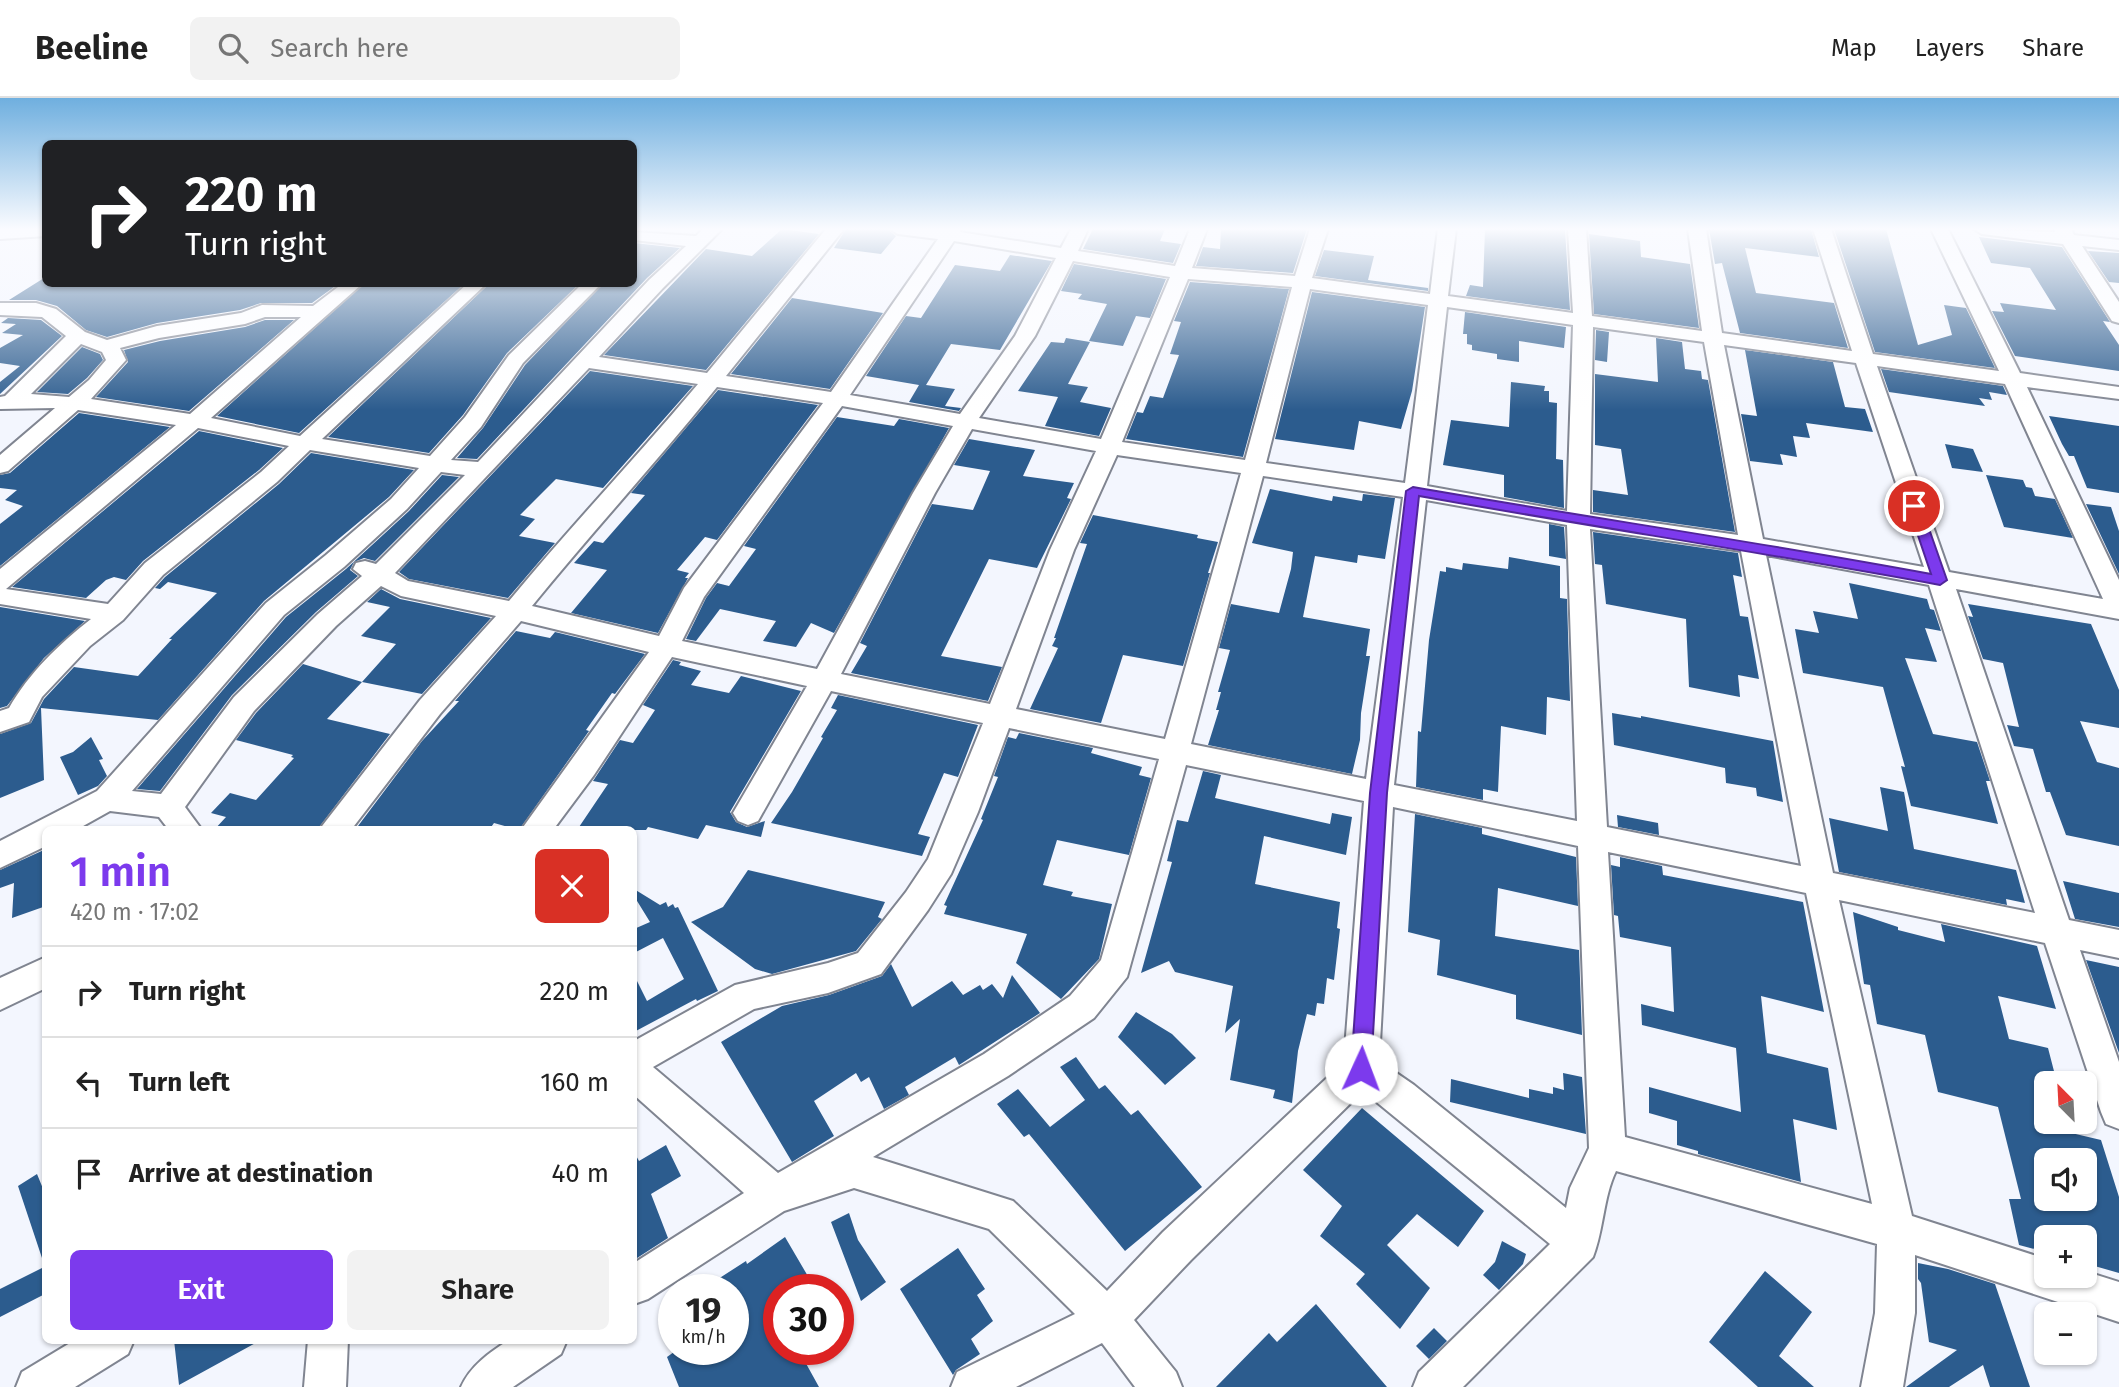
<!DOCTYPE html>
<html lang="en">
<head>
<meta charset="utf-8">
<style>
	body { margin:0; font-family:"Fira Sans",sans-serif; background:#f2f2f2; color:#222; height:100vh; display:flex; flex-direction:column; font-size:26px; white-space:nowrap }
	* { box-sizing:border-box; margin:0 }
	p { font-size:23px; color:#767676 }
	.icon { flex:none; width:38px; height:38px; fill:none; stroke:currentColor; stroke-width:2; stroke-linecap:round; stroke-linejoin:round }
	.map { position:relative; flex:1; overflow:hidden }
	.details { position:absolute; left:42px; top:728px; width:595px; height:518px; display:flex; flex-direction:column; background:#fff; border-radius:10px; box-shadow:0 2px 5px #0004 }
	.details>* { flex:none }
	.guide { position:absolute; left:42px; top:42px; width:595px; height:147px; border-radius:10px; box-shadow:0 2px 5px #0004; background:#202124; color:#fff; overflow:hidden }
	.needle { width:46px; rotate:336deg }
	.tools { position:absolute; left:2034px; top:973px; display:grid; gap:14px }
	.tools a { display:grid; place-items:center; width:63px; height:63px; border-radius:10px; background:#fff; box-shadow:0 2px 5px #0004; font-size:35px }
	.speed { position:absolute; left:658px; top:1176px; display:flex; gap:14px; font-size:35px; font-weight:700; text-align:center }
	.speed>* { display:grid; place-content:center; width:91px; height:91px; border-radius:50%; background:#fff; box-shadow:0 2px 5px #0004; line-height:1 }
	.speed small { font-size:18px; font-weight:400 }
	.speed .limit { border:10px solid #d22; background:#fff; color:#111 }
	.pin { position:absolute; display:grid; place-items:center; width:60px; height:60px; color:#fff; margin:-30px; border:4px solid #fff; border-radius:50%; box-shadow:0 2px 7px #0007 }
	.me { position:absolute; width:77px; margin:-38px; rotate:2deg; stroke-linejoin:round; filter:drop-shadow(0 0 5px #0008) }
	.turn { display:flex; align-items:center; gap:24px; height:147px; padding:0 28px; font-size:32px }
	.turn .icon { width:91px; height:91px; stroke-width:2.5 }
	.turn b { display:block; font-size:49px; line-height:60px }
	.round { display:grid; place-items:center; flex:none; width:74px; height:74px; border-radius:10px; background:#f2f2f2 }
	.headline { display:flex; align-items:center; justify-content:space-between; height:119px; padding:0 28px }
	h1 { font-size:42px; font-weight:600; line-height:52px; color:#7c3aed }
	.button { display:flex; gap:14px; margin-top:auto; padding:14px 28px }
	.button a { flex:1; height:80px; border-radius:10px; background:#7c3aed; color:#fff; font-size:28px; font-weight:600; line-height:80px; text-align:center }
	.button a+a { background:#f2f2f2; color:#222 }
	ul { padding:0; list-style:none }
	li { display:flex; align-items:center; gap:21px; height:91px; padding:0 28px; border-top:2px solid #e0e0e0 }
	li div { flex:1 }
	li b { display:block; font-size:26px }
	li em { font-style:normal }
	header { display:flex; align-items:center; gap:42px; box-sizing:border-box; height:98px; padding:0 35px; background:#fff; border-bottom:2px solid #e0e0e0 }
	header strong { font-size:33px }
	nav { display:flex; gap:38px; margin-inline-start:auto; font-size:24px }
	.search { width:490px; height:63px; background:#f2f2f2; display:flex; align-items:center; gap:18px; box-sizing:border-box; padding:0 24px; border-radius:10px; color:#767676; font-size:26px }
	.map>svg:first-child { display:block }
</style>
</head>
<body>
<header>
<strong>Beeline</strong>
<div class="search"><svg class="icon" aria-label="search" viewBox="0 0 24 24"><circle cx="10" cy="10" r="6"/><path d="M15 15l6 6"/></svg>Search here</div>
<nav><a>Map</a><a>Layers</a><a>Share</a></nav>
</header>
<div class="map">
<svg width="2119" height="1289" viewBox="0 0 2119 1289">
	<rect width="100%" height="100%" fill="#f3f6fe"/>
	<path fill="#2c5c8e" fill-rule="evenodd" d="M782 131 819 136 706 272 604 257 706 151 752 158Z
		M846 131H887L896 138 881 156 834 150Z
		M1093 131H1165L1160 143 1181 146 1173 165 1083 151Z
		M1221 131H1307L1293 175 1196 168 1203 149 1220 151Z
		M1485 131H1565L1570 212 1466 198 1470 187 1483 189Z
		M1709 131H1811L1819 159 1745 150 1756 195 1834 205 1848 250 1740 235 1722 165 1715 166Z
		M1834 131H1886L1918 247 1952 237 1944 207 1966 210 1995 270 1875 254Z
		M1589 136 1640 143 1641 159 1690 166 1699 230 1594 216Z
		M1979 139 2062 149 2110 224 2103 223 2119 247V273L2015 258 1992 213 2004 214 2000 205 2056 212 2030 170 1991 165Z
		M634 145 680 150 647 180 477 361 457 360 483 330 525 267 603 186H634Z
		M1324 152 1374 158 1368 182 1428 190V193L1315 178Z
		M2088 153 2119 155V185L2109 184Z
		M1010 157 1052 163 1000 252 951 246 926 287 955 291 945 308 961 310 959 313 909 304 919 287 866 278 906 218 921 220 955 167 1000 173Z
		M1074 166 1166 181 1150 220 1136 218 1123 248 1089 243 1107 206 1078 201 1082 196 1061 193Z
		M44 180 46 186H338L312 205H261L240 212 157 225 107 239 86 232 57 208 36 202H9Z
		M1190 184 1289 191 1243 359 1126 341 1137 314 1143 315 1150 298 1163 300 1179 257 1170 256 1181 224 1174 223Z
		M364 186H464L299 335 217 318Z
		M489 186H579L507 255 463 317 429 355 328 339Z
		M1312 194 1425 209 1412 293 1401 331 1359 323 1354 352 1275 341Z
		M792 200 883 215 830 291 731 276Z
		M1465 214 1566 229 1564 250 1519 243V264L1497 261V256L1472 252V247L1467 246V236H1463Z
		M8 220 41 222 62 238 0 296V284L20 268 0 265V250L23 237 2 235 16 226 1 225Z
		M265 222H294L189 313 96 299 128 264 124 252 160 243 245 229Z
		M1596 232 1609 234 1607 264 1595 262Z
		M1066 240 1090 244 1068 286 1088 289 1080 304 1111 310 1099 338 1045 328 1058 299 1018 293 1051 244 1064 245Z
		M1656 240 1682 244 1685 271 1701 273 1702 281 1708 282 1735 434 1593 414V392L1628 397 1621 351 1595 347V276L1658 284Z
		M82 249 100 256 103 262 87 280 68 296 37 294Z
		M1745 252 1833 264 1845 309 1865 311 1873 334 1806 325 1810 340 1793 338 1797 359 1780 356 1783 367 1750 363 1741 316 1757 318Z
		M1881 271 2003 288 2007 297 1989 294 1992 302 1979 300 1985 308 1889 294Z
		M590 273 693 288 603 390 556 381 520 417 535 421 519 438 555 445 508 500 409 481 399 474Z
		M1511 284 1545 288 1544 293H1549V304L1557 305 1556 361 1563 362 1564 410 1504 399V377L1443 367 1451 322 1509 329Z
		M718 292 818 307 717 442 705 439 677 472 689 475 685 480H688L658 535 571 515 607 472 574 465 594 443 603 445 645 397 631 395Z
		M79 315 170 329 0 468V426L23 408 5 402 17 392 0 390V377L10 375Z
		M2049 318 2119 328V395L2087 390 2074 358H2069L2062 346Z
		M837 319 894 328 899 321 949 330 834 535 811 525 796 549 763 543 776 523 720 511 696 543 686 541 706 500 717 485 729 488 756 451 744 448Z
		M199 333 283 350 259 372 143 463 126 482 114 479 106 482 86 500 12 489Z
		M969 341 1035 352 1023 378 1074 385 1067 400 1071 401 1037 470 989 461 941 558 1002 569 988 603 851 575 867 548 860 545 932 406 973 412 990 373 954 367Z
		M1945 346 1973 351 1983 374 1952 370Z
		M311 355 414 372 389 399 264 503 158 622 41 610 44 682 0 700V636L31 625 44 601 74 569 138 578 172 541H169L217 495 168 484 160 491 155 490 165 479 279 386Z
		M442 377 459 379 375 463 364 460 354 464 350 472 358 478 316 514 232 597 160 693 137 691 286 519 346 471 409 413Z
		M1986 377 2023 382 2026 389 2032 390 2035 398 2055 401 2073 440 2004 429Z
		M1270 391 1332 403 1333 398 1362 403 1363 396 1395 400 1385 461 1358 457 1357 465 1315 458 1303 519 1370 531 1366 558H1370L1361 615 1360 642 1352 676 1208 647 1219 612H1216L1221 594H1218L1230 552 1219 550 1231 506 1279 515 1291 471 1293 454 1252 445Z
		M2086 406 2111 409 2119 433V476Z
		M1093 417 1198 437 1197 440 1218 444 1208 475H1210L1183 568 1123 557 1101 625 1030 611 1058 550 1052 548 1056 540H1054L1087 446 1080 445Z
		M1549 426 1564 429 1566 461 1549 458Z
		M1593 434 1738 455 1742 479 1733 477 1740 518 1748 519 1759 581 1738 577 1740 599 1689 589 1686 521 1606 506 1602 467 1595 466Z
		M1509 459 1560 468V500L1567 501 1570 603 1547 599 1546 637 1501 628 1498 694 1483 691V702L1416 689 1418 633 1421 634 1429 542 1440 473 1446 474V469L1462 472 1463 465 1508 471Z
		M1849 485 1927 501 1930 511 1934 512 1941 533 1925 530 1937 564 1905 560 1933 636 1977 644 1990 683H1986L1998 726 1911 708 1901 668 1905 669 1883 589 1803 575 1795 531 1819 535 1813 513 1858 521Z
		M381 491 400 501 491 520 422 596 362 584 327 621 390 636 317 732H214L226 719 211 715 230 695 256 702 294 660 291 659 293 657 236 642 256 615 303 566 362 584 396 546 361 538 390 509 367 504Z
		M1968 506 2091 526 2119 592V630L2080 623 2097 664 2119 670V748L2066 737 2050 694H2046L2033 651 2014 648 2007 627 2019 629 2003 565 1983 561 1968 518 1973 519Z
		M0 509 85 523 44 560 7 608 0 610Z
		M516 533 550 540 555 534 645 556 615 596 612 595 586 632 589 633 519 732 494 725 489 732H355L422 643 459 603H455Z
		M673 562 681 564 679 567 701 573 691 587 729 595 741 578 801 593 730 714 736 724 747 729 765 723 761 739 706 727 698 741 648 729 646 732H577L608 686 593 683 620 642 633 645 655 612 643 607Z
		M838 597 978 627 958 679 944 675 918 736 930 739 922 758 771 725 792 694 823 640 821 639 837 612 831 610Z
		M1612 615 1641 620V618L1773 643 1783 704 1757 698 1756 690 1726 685 1725 670 1614 647Z
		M1019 635 1093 650 1091 655 1142 669 1139 677 1151 680 1129 757 1057 742 1043 787 1073 794 1071 798 1112 806 1099 861 1061 901 1016 865 1027 836 944 816 947 808 944 807 983 722 981 721 998 679 994 678 1008 639 1016 641Z
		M91 639 103 661 99 662 107 678 98 688 78 697 60 659 73 654Z
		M1203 673 1221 677 1215 700 1330 726 1332 715 1352 719 1346 757 1264 738 1255 786 1340 804 1337 830 1340 831 1334 882 1327 880 1324 906 1317 905 1315 918 1307 916 1298 953 1292 1005 1273 1000 1275 992 1230 982 1240 921 1225 935 1233 888 1175 874 1169 863 1141 875 1172 764 1167 763 1177 722 1188 724Z
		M1880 689 1904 694 1914 751 2016 772 2025 805 2006 801 2007 807 1839 774 1829 720 1888 733Z
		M1415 716 1482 730V736L1576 759 1578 808 1498 790 1495 838 1579 852 1582 937 1516 921V897L1437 877 1440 842 1408 834Z
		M1617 717 1658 725 1659 737 1618 729Z
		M46 751V808L12 820 14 785 0 790V772Z
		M1620 759 1662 768 1663 777 1803 804 1824 914 1761 898 1767 955 1828 970 1837 1032 1793 1021 1801 1084 1698 1056V1053L1677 1047V1023L1649 1015V989L1741 1014 1736 950 1642 927 1641 906 1674 914 1671 849 1620 839 1618 818 1614 817 1611 767 1620 769Z
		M748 772 885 804 878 819 882 821 856 853 772 876 755 871 691 824 723 809Z
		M2063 783 2119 795V829L2075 821Z
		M634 791 660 807 666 804 668 809 673 806 675 810 678 809 718 893 697 903 696 901 634 934V877L647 903 684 881 663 840 634 855V831L650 824 634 798Z
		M1853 814 1898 829V832L1945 844 1941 826 2037 848 2056 911 1998 898 2009 941 2048 950 2055 977 2046 975V1029L2101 1042 2119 1099V1175L2084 1165V1139H2046V1154L2019 1147 2009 1101H2021L1998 1009 1938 994 1925 937 1877 926 1870 887 1864 886ZM2046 1062H2084V1101H2046Z
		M2086 862 2119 869V955Z
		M891 866 912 909 952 883 963 897 980 887 983 892 992 886 1003 900 1012 877 1040 915 959 967 955 959 905 989 909 997 884 1011 869 979 861 984 856 975 814 1003 834 1038 792 1064 721 944 782 908 829 897 882 878Z
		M1136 914 1172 936 1196 960 1165 987 1118 939Z
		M1076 959 1099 991 1105 987 1131 1017 1138 1012 1202 1089 1125 1153 1029 1036 1024 1039 997 1006 1018 991 1050 1029 1085 1002 1060 969Z
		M1563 975 1582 979 1586 1036 1450 1004 1451 981 1529 1000V991L1553 996V989L1564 992Z
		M1362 1010 1484 1113 1458 1149 1417 1116 1387 1147 1430 1190 1400 1231 1356 1186 1365 1176 1320 1138 1342 1108 1303 1072Z
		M666 1047 681 1078 651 1096 668 1140 634 1162V1054L639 1063Z
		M37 1076 46 1098V1160H42L18 1088Z
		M849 1115 858 1142 886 1184 861 1203 831 1124Z
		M785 1139 816 1192H779V1251H798L819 1289H679L667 1259 678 1251H733V1192H701L746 1163 747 1166Z
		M1502 1143 1526 1156 1523 1166 1499 1192 1483 1177 1495 1164Z
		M958 1150 985 1191 977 1197 993 1223 971 1241 980 1256 956 1272 953 1277 900 1191Z
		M1918 1165 1948 1171 1995 1186 2030 1289H1990L1983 1267 1949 1289H1906L1957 1252 1929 1244 1921 1185 1918 1181Z
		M42 1170 43 1197 0 1219V1191Z
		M1765 1173 1812 1214 1779 1258 1814 1289H1758L1709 1244Z
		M1316 1206 1387 1289H1216L1269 1235 1277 1244Z
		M1434 1230 1447 1243 1429 1261 1416 1248Z
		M174 1242H261L179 1287Z"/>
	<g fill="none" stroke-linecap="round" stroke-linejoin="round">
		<defs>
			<path id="minor" d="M0 131H46V138L0 141Z
				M703 131H722L663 190 599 259 707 275 826 131H844L726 278 831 294 938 141 898 136 890 131H961L960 134 1061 150 1071 131H1088L1078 153 1175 168 1190 131H1207L1192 170 1295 178 1310 131H1328L1312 180 1430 196 1438 131H1456L1448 198 1573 215 1568 131H1586L1592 218 1702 233 1688 131H1706L1722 235 1852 253 1813 131H1831L1873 256 1999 273 1931 131H1948L2020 275 2119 289V301L2027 289 2119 482V521L1956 491 2069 822 2119 832V860L2080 852 2119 964V1031L2106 1026 2101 1014 2045 845 1839 802 1912 1118 2046 1161V1178H2084V1173L2119 1184V1224L1915 1157V1215L1903 1289H1861L1875 1215 1877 1146 1616 1073C1603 1100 1604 1131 1593 1159L1463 1289H1413L1419 1274 1550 1146 1363 993 1191 1162 1134 1222 1176 1274 1182 1289H1135L1102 1245 1016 1289H951L957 1274 1075 1216 989 1131 854 1090 784 1113 648 1201 634 1206V1165L744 1095 634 997V943L735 887 828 865 858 855 906 794 928 761 983 625 831 593 758 723 748 727 738 723 733 715 807 588 672 559 594 677 553 732H521L649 554 521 523 440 616 351 732H319L420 602 496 518 401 498 381 488 336 528 254 613 185 709 202 732H169L159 719 110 713 76 732H46V748L0 770V743L97 693 266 505 326 457 391 401 419 370 310 352 277 384 163 477 123 522 90 548 42 599 29 624 0 634V613L9 610C29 575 59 546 91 521L0 506V471L176 327 78 312 8 373 0 375V357L55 310 0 311V299L5 298 66 238 42 219 0 217V205H36L56 211 85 234 107 242 157 228 241 215 262 207 313 208 342 186H362L211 320 300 338 467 186H486L322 341 430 358 465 319 509 257 582 186H601L523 265 481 329 451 362 478 364 649 182 686 148 634 142V134L696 138ZM954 143 1056 160 1015 238 960 316 850 297ZM1073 163 1170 179 1101 341 979 320 1035 238ZM1188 181 1292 189 1245 362 1122 344ZM1310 191 1428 207 1405 385 1266 365ZM1447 209 1573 227 1567 413 1427 388ZM265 219H301L190 316 91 301 126 262 120 250 159 240 245 226ZM1593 229 1704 244 1738 437 1590 416ZM81 246 102 254 106 262 89 282 69 299 31 296ZM1724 247 1856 265 1924 469 1763 441ZM1877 268 2005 286 2103 501 1949 474ZM589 270 698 286C636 360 570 429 509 503L408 483 395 475ZM717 289 823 305 684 490 659 538 532 508C592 434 657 364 717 289ZM842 308 953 328 913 395 817 571 682 543 704 499ZM198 330 289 348 261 374 145 465 108 506 6 491ZM972 331 1096 353 1050 452 990 606 841 576 935 395ZM1117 357 1241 375 1165 641 1016 611 1074 452ZM441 374 465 377 376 466 365 463 356 465 353 471 362 478 318 516 234 599 161 696 132 693 284 517 344 469 407 411ZM1263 378 1403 399 1366 681 1191 646ZM1426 402 1567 427 1577 723 1394 687ZM1590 431 1741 453 1801 768 1607 729ZM1766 457 1929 487 2035 815 1833 775ZM1009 630 1159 661 1101 862 1070 898 984 956 778 1075 653 969 754 911 828 895 881 876 928 812 951 776 978 714ZM1186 667 1364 703 1344 964 1163 1134 1107 1193 1013 1103 873 1059 1008 978 1094 920 1127 879ZM1393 709 1578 748 1589 1050 1570 1090 1566 1110 1414 987 1379 963ZM1608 754 1806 795 1872 1106 1625 1039Z
				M1974 131 2055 134 2054 131H2071L2074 137 2119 142V152L2082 148 2119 204V225L2112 223 2063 146 1982 136Z
				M46 859V890L0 912V880Z
				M75 1242H134L128 1256 75 1289H16L22 1274Z
				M308 1242H348L346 1289H304Z
				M509 1242H567L561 1256 513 1289H461C471 1267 489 1255 509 1242Z"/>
		</defs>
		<use href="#minor" stroke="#808591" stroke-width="4"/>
		<use href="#minor" fill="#fff" fill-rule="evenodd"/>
	</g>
	<linearGradient id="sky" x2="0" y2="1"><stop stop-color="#6fafdf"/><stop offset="0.42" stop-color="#fafbff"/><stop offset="1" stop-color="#fafbff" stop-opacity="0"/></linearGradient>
	<rect width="2119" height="312" fill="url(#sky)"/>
	<path fill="#7c3aed" stroke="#51269a" stroke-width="2" d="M1413 389C1585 419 1759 444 1931 476L1908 408 1914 404 1921 408 1947 482 1940 487C1767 455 1593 429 1419 398L1387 695 1371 971 1368 977 1361 980 1354 977 1351 971 1370 695 1406 393Z"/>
</svg>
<div class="tools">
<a><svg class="needle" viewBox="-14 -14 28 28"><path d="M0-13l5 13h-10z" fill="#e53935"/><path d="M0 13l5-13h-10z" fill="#767676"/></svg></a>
<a><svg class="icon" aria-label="sound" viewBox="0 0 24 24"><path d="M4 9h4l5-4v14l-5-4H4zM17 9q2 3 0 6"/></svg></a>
<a>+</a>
<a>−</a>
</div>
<div class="speed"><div>19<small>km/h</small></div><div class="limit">30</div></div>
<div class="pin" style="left:1914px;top:408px;background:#d93025"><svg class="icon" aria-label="arrive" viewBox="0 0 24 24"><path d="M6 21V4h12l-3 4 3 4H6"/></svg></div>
<svg class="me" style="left:1361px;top:971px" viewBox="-20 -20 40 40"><circle r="19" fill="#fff"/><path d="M0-13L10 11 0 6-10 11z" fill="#7c3aed"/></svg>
<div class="guide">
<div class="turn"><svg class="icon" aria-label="right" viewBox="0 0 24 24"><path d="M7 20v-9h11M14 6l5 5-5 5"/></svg><div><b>220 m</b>Turn right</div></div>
</div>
<section class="details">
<div class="headline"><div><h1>1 min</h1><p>420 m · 17:02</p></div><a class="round" style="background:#d93025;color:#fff"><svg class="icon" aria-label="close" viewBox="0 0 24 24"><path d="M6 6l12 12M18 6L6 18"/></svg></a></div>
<ul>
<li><svg class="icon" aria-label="right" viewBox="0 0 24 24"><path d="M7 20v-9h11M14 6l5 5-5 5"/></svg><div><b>Turn right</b></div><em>220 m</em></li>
<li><svg class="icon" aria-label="left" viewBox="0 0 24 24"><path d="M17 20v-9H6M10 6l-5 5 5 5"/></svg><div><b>Turn left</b></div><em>160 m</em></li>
<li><svg class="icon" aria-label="arrive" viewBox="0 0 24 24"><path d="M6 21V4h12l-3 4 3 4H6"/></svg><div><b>Arrive at destination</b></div><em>40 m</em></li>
</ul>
<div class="button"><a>Exit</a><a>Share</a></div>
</section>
</div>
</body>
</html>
